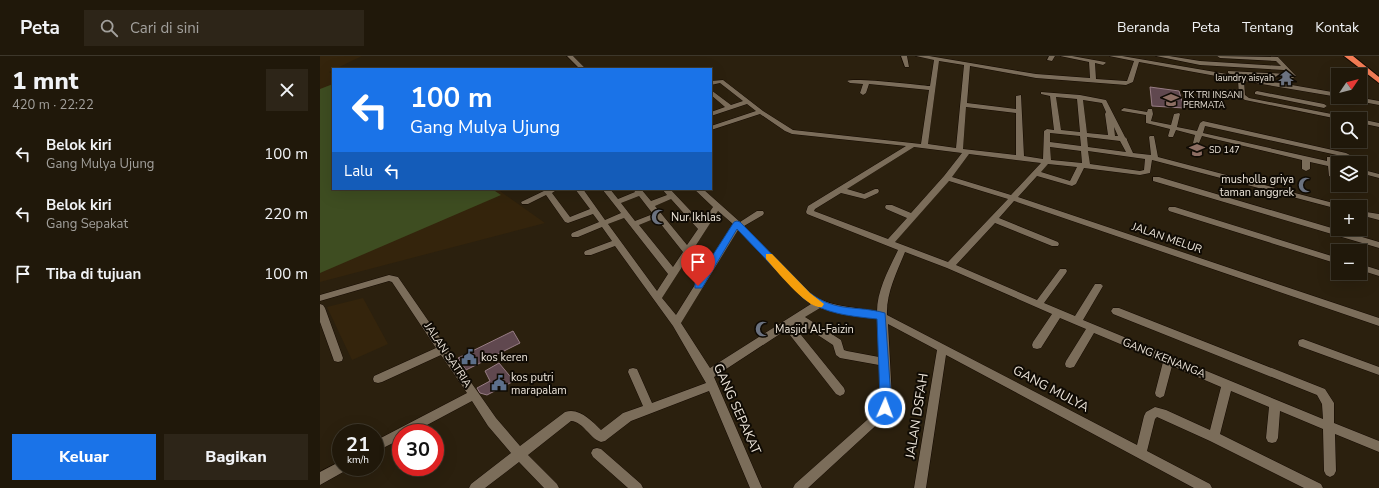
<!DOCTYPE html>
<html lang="id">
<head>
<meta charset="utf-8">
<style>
	body { margin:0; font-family:"Nunito Sans",sans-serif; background:#2d2518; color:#f1f3f6; height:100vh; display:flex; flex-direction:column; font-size:15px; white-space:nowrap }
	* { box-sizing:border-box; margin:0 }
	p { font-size:13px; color:#a2a09c }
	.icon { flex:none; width:22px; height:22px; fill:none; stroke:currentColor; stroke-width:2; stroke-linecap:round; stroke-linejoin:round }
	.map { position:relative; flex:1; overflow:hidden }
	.sheet { display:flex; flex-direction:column; background:#20180a; width:320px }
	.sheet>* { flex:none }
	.top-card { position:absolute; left:12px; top:12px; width:380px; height:122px; border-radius:0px; box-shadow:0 4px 16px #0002,0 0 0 1px #3d372b; background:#1a73e8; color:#fff; overflow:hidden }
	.needle { width:26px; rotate:55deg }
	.buttons { position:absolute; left:1011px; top:12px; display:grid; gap:8px }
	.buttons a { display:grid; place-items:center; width:36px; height:36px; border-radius:0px; background:#20180a; box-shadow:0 4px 16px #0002,0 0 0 1px #3d372b; font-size:20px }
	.speed { position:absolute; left:12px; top:368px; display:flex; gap:8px; font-size:20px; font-weight:700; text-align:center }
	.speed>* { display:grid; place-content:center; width:52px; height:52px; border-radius:50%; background:#20180a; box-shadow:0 4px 16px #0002,0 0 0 1px #3d372b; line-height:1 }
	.speed small { font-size:10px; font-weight:400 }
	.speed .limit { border:6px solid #d22; background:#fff; color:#111 }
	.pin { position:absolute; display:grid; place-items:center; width:34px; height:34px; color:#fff; margin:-41px -17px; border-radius:50% 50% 50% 0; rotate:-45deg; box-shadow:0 0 4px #0007 }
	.pin .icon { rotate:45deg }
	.me { position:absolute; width:44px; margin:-22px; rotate:2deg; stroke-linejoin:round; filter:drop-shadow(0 0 3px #0008) }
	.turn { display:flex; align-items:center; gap:14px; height:84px; padding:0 12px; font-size:18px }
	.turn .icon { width:52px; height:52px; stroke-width:2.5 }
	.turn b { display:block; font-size:28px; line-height:34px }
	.then { display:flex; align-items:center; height:38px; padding:0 12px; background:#0003; gap:8px; font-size:15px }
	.round { display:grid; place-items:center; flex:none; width:42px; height:42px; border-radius:0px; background:#2d2518 }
	.summary { display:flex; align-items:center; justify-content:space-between; height:68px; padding:0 12px }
	h1 { font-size:24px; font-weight:800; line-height:30px }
	.cta { display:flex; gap:8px; margin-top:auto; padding:8px 12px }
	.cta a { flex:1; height:46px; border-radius:0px; background:#1a73e8; color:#fff; font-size:16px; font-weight:800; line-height:46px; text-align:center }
	.cta a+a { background:#2d2518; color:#f1f3f6 }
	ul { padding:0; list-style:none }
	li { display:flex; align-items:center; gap:12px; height:60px; padding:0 12px }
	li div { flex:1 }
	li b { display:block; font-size:15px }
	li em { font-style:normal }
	header { display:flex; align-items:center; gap:24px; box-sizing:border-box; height:56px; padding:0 20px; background:#20180a; border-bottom:1px solid #3d372b }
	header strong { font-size:19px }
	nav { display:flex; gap:22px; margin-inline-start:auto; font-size:14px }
	.search { width:280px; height:36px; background:#2d2518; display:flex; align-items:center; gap:10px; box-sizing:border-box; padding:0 14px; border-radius:0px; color:#a2a09c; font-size:15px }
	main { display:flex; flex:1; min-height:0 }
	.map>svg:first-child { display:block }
</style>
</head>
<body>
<header>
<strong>Peta</strong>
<div class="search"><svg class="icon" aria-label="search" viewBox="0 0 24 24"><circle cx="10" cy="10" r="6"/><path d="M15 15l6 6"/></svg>Cari di sini</div>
<nav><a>Beranda</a><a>Peta</a><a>Tentang</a><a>Kontak</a></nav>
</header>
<main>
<section class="sheet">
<div class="summary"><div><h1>1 mnt</h1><p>420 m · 22:22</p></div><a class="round"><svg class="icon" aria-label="close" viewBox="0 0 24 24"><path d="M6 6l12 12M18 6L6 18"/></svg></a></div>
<ul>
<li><svg class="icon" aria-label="left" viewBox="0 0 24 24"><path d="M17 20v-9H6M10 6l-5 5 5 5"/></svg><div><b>Belok kiri</b><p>Gang Mulya Ujung</p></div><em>100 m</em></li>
<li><svg class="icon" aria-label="left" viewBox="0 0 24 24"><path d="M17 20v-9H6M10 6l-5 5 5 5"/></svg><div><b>Belok kiri</b><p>Gang Sepakat</p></div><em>220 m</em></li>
<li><svg class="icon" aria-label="arrive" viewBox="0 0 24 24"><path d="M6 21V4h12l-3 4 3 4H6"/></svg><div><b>Tiba di tujuan</b></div><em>100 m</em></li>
</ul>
<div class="cta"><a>Keluar</a><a>Bagikan</a></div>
</section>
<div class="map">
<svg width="1059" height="432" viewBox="0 0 1059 432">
	<rect width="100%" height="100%" fill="#2b200e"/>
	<path fill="#34240c" d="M0 0H42L9 16 13 19V133H177L225 167 0 226Z
		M43 242 68 288 32 304 7 251Z"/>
	<path fill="#3e4d21" d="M13 28V133H172L181 139 0 217V33Z"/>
	<path fill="#60484f" stroke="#987d85" d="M830 31 859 35 864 52 832 50Z
		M193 275 200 287 146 314 138 302Z
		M179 307 194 325 167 339 160 337 157 332 170 325 165 315Z"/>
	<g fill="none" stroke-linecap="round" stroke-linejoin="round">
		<defs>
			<path id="minor" d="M247 0H253L266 13H260Z
				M581 0H587L589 11H585Z
				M596 0H609L716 18 770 22 769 6 740 0H752L785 6 786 7 783 9 775 7 776 23 806 25H807L814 5 789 0H802L1018 37V41L924 25 925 39 929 42 1027 61 1030 63H1018L925 44 919 40 918 24 819 6 813 26 806 29 716 22 650 10 647 47 696 53V40L701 39 704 100 723 103 724 75 727 73 734 74 730 40 721 38V36L760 39 786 44 805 81 807 83V84L813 97 831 99 829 81 830 80H834L838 101 1021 149 1022 151H1018V153L832 104 830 117 820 119 764 112 756 128 752 130 717 120 698 141 1059 262V270L694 145 679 162 738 186 739 188 738 190H732L675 167 636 209 717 244 740 213H746L747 215 746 217 724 247 755 260 775 228H781L783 230 763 264 1003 363 1002 348 997 339 793 258 791 255 793 252H799L1005 333 1014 347V367L1059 385V396L1015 378 1016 415 1014 419 1010 421 1006 419 1004 415 1003 373 960 355 958 382 956 386 952 387 948 386 946 382 949 351 911 335 900 378 1001 428 1003 432H984L890 385 837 361 835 363 827 395 890 428 892 432H874L626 299 606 432H594L617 294 568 268 572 343 571 352 564 362 488 432H473L475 428 556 356C564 344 560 323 559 309L520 302 516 299 513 289 478 266 473 269 524 332 525 335 524 338 520 340 516 338 466 274 394 321 442 432H430L389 335 311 365 285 385 281 386C269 382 264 366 251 365L208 399 237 428 239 432H224L199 406 165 432H149L151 428 191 397 168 370 152 345 92 377H81V383L55 396V385L147 337 121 299 62 326 58 327 54 326 53 323 54 320 116 292 72 226 69 225 0 245V239L69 219 78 221 125 289 129 290V295L176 362 200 390 245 356C259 351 272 365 281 374L303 357 323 350 308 316 309 313 313 312 317 313 332 347 386 327 353 270 295 190 271 199H265L264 197 265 195 292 185 282 171 258 181H252L251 179 252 177 279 166 273 158 248 167 245 166 226 139 208 148H202L201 146 228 133H238L232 137 250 161 270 153 255 133H263L285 164 301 157 282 133H290L298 143 315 136 313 133H321L331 145 347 139 342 133H350L382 167 393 151 374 133H383L420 166 437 155H443L444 157 443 159 424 170 490 238C512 252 533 250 557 256 557 234 569 213 578 194L487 158 486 156 488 150 586 90 472 78 465 75 440 58 391 74V70L436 55 427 48 391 60V56L405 51 391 39V34L411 49 423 45 400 27 391 29V25L403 24 443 55 473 74 601 88 609 34 549 28 546 37 543 39 540 37 543 28 530 27 527 25C533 21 598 29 610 30L614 4ZM619 5 644 9 636 92 608 88ZM736 41 757 43 760 76 741 74ZM763 44 782 47 786 56 785 58 788 79 767 77ZM646 51 696 57V99L643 93ZM794 71 798 80H795ZM730 77 760 80 761 90 730 86ZM767 81 800 85 806 96 768 91ZM594 91 642 97 624 120 591 157 572 149H566L565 151 566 153 587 162 568 183 494 155 495 153 521 137 545 143 558 137 559 135 558 133H555L544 138 527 133ZM730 91 761 95 762 107 731 104ZM768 95 825 103 824 114 820 115 770 108ZM649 98 721 107 691 139 632 121ZM728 108 757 111 750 125 721 116ZM629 125 688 143 628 206 575 186ZM319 140 333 158 315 165 301 147ZM351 143 378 173 367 189 335 150ZM398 155 413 168 356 259 342 242ZM304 162 348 218 337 235 288 168ZM336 162 363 196 353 211 319 169ZM418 174 484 242 491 248 390 312 361 267ZM585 196 627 212 732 258 713 286 712 289 713 292 717 293 721 292 740 262 766 273 746 305 745 308 746 311 750 312 754 311 774 277 843 306 835 337 836 340 840 342 844 340 852 310 901 331 890 374 846 354 835 351 826 356 824 360 817 389 567 259C566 237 577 216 585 196ZM500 252 514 256 558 263 559 301 527 295 524 294 521 284 485 261Z
				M729 0H735L732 5 727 4Z
				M836 0H849L880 5 961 10 956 5 900 2 897 0 958 1 976 20 973 22 910 18 908 17V15L968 18 964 14 880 9Z
				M937 35 1004 48 1007 50 1004 52 935 38V36Z
				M1024 41H1037L1059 45V49L1027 43Z
				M804 52 827 56 828 53H832L833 58 831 65 851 69 854 58 859 57 860 58 857 71 877 75 880 67 883 65 1026 97 1030 99 1026 101 885 70 883 77 1007 105V101H1013L1014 107 1018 108V112H1015L1017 120 1013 122 1009 120 1008 110 990 106V113L986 115 982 113V104L882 80 879 87 876 89 873 87 875 79 856 74 853 81H849L848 80 850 73 826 67V59L802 55 801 54Z
				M1040 63 1059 67V71L1040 67Z
				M1040 113 1059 118V122L1040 117Z
				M833 121H839L1059 186V192L833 125Z
				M849 151H855L1018 202V208L849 155 848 153Z
				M1040 155 1059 158V164L1040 159Z
				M1040 208 1059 214V220L1040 214Z
				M0 248 3 249 5 252 23 302 22 305 18 306 14 305 13 302 0 266Z
				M983 283 1059 311V319L979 290 978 287 979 284Z
				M277 392 281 393 321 428 323 432H308L273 401 271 397 273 393Z
				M21 405V411H27L25 415 0 429V416Z"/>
			<path id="highway" d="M1024 0H1033L1059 21V27Z"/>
		</defs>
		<use href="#minor" stroke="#140900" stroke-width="1"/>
		<use href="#highway" stroke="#140900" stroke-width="2"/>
		<use href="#minor" fill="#7b6d5a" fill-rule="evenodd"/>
		<use href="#highway" fill="#f37c55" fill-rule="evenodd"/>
	</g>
	<path fill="#1a73e8" stroke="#114b97" d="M417 165 420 166 490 237C517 257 537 249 565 257L571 342 569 356 565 357 561 356 559 352 560 342 557 263C530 260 505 258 483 242L417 173 382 232H375V227L414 166Z"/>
	<path fill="#f59e0b" d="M446 198H452L490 237 504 248 502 251C489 255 455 213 446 203Z"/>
	<defs>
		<symbol id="temple-bare" viewBox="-9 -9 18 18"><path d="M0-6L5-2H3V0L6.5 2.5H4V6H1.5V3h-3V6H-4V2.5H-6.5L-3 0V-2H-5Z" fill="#6b7280" stroke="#100b04" stroke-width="2.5" paint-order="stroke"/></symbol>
		<symbol id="school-bare" viewBox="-9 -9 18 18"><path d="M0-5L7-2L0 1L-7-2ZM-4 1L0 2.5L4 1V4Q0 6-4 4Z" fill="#8d6e63" stroke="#100b04" stroke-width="2.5" paint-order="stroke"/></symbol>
		<symbol id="mosque-bare" viewBox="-9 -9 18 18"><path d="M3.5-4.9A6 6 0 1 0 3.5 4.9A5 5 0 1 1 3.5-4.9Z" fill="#6b7280" stroke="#100b04" stroke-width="2.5" paint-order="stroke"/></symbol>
		<symbol id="civic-bare" viewBox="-9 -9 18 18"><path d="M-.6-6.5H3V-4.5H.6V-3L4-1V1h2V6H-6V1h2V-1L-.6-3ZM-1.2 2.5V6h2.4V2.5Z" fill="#5c6f8a" stroke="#100b04" stroke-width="2.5" paint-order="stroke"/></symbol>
	</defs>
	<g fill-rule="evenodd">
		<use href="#temple-bare" x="955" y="11" width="22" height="22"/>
		<use href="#school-bare" x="840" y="33" width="22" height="22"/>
		<use href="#school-bare" x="866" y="83" width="22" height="22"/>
		<use href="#mosque-bare" x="975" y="118" width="22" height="22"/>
		<use href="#mosque-bare" x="328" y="150" width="22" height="22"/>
		<use href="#mosque-bare" x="432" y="262" width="22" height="22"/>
		<use href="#civic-bare" x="138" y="290" width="22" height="22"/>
		<use href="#civic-bare" x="168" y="316" width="22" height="22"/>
	</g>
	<g text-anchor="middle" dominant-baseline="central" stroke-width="4" stroke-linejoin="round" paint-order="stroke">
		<g font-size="9" fill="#ede5da" stroke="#100b04" text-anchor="start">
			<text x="954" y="22" text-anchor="end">laundry aisyah</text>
			<text x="863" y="39">TK TRI INSANI<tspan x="863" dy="10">PERMATA</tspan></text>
			<text x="889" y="94">SD 147</text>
		</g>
		<g font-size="11" fill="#ede5da" stroke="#100b04" text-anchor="start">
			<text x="974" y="123" text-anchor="end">musholla griya<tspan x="974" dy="13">taman anggrek</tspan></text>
			<text x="351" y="161">Nur Ikhlas</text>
			<text x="455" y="273">Masjid Al-Faizin</text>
			<text x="161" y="301">kos keren</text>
			<text x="191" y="321">kos putri<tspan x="191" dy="13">marapalam</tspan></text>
		</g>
		<g font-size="11" fill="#ede5da" stroke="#100b04">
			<text transform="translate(847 182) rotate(19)">JALAN MELUR</text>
			<text transform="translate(128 299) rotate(56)">JALAN SATRIA</text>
			<text transform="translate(844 302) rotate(22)">GANG KENANGA</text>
		</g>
		<g font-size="13" fill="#ede5da" stroke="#100b04">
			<text transform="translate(731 333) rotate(28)">GANG MULYA</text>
			<text transform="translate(417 353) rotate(66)">GANG SEPAKAT</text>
			<text transform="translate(597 360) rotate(-81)">JALAN DSFAH</text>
		</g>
	</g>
</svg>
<div class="buttons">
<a><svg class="needle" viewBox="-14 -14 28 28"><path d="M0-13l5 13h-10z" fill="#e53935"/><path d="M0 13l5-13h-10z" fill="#a2a09c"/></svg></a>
<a><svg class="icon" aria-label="search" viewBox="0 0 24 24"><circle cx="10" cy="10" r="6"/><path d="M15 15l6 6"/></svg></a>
<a><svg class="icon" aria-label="layers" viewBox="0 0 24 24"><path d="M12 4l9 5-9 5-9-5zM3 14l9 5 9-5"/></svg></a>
<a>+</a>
<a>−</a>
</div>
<div class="speed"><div>21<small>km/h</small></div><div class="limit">30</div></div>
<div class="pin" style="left:378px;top:230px;background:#d93025"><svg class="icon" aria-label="arrive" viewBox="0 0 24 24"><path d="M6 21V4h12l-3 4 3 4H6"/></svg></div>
<svg class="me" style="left:565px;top:352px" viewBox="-20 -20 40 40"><circle r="17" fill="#1a73e8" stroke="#fff" stroke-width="3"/><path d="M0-11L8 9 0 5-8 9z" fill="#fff"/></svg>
<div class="top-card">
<div class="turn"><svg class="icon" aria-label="left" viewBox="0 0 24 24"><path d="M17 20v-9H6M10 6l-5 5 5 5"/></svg><div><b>100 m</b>Gang Mulya Ujung</div></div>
<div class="then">Lalu<svg class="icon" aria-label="left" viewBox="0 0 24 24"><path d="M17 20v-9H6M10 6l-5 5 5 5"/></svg></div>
</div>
</div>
</main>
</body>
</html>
